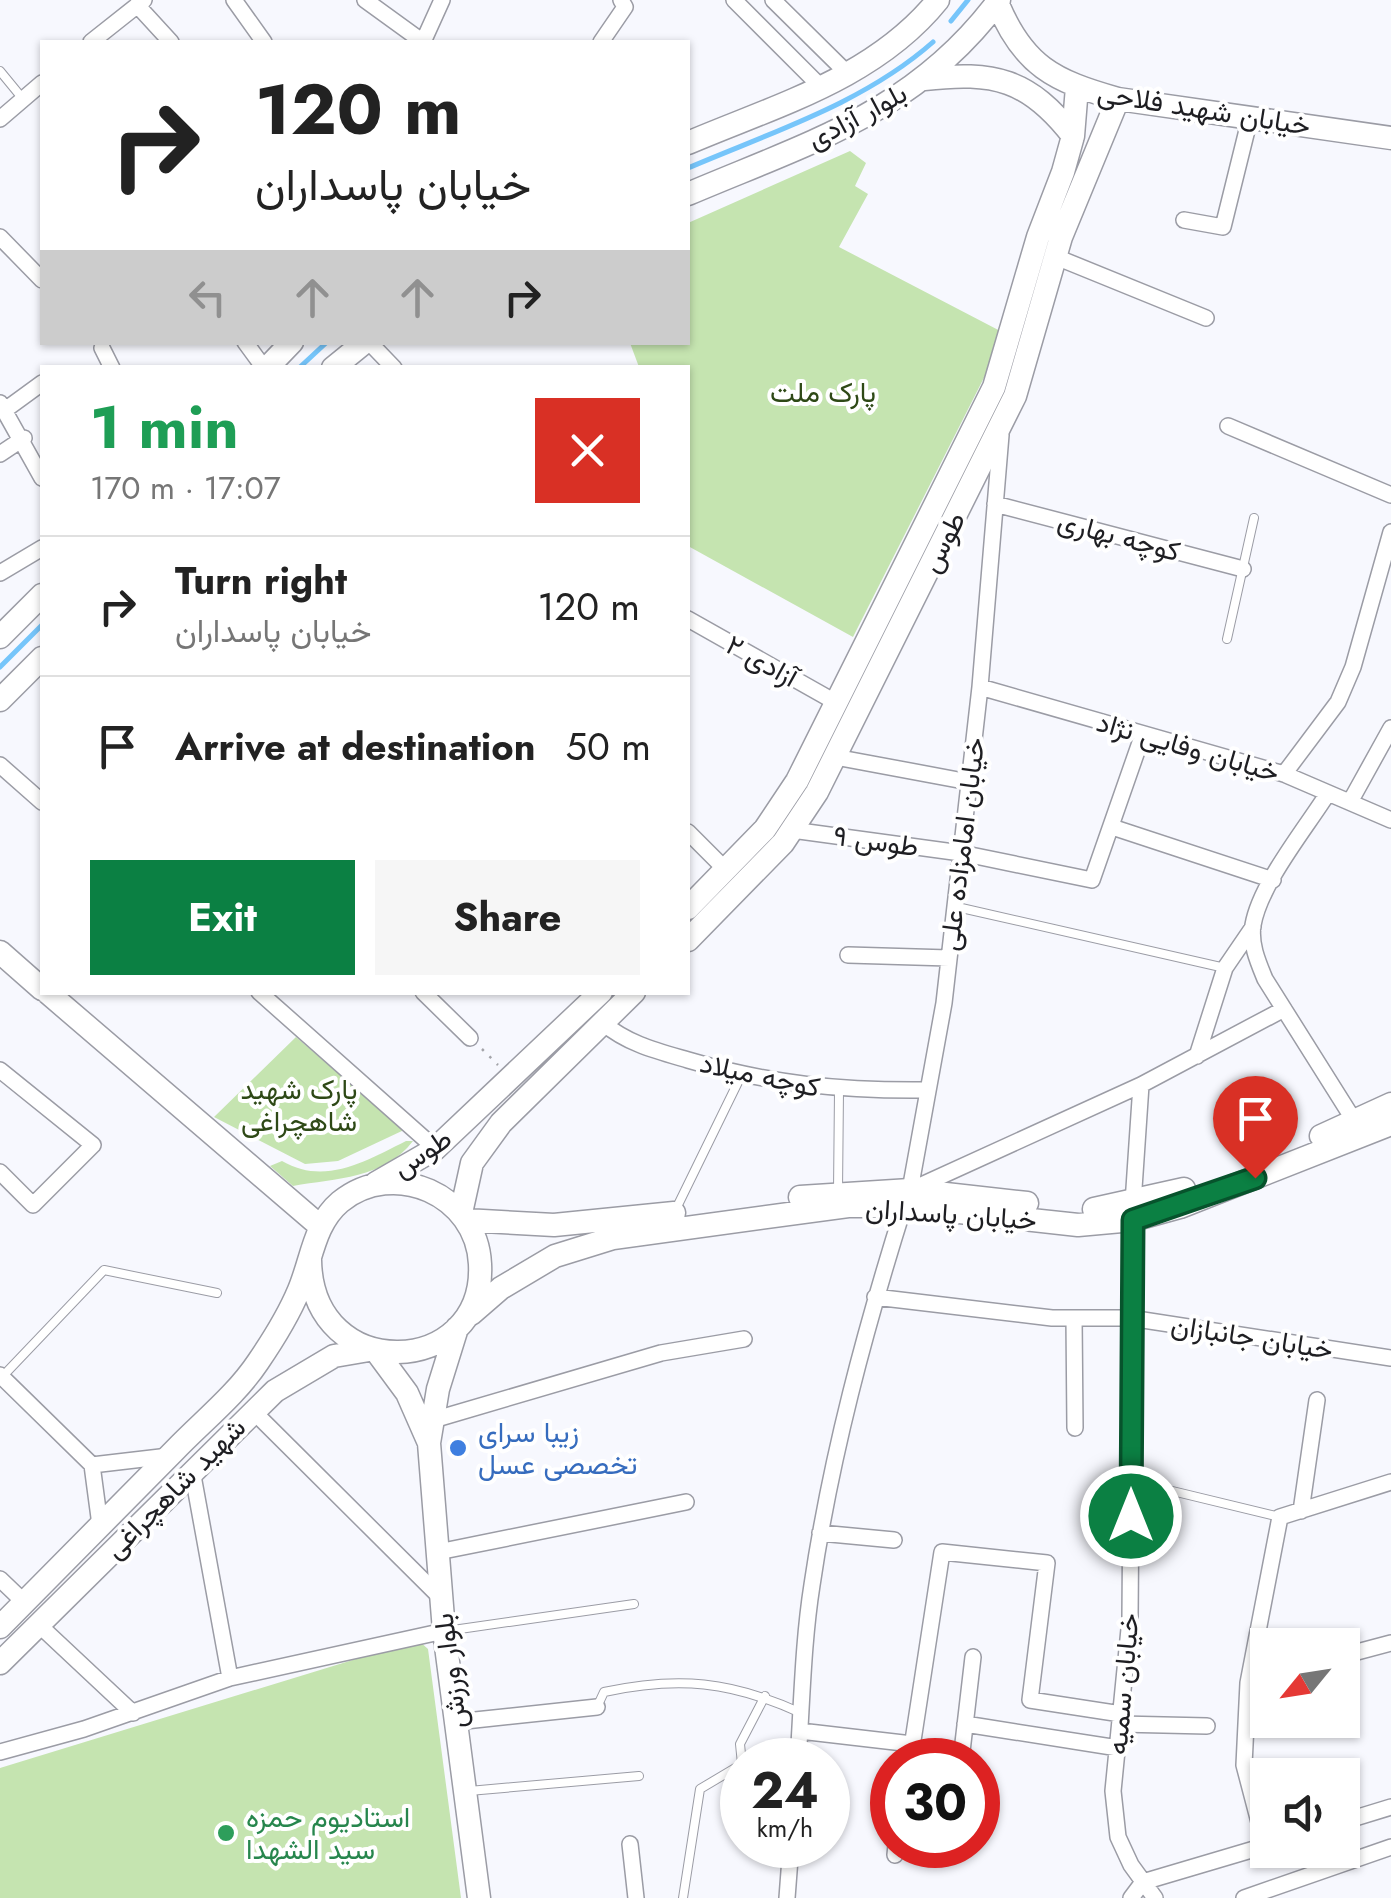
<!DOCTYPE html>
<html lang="en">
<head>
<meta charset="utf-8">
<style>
	body { margin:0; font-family:Jost,Vazirmatn,sans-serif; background:#f6f6f6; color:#222; height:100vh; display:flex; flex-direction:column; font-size:38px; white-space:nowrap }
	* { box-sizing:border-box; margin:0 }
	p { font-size:32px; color:#767676 }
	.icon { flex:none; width:55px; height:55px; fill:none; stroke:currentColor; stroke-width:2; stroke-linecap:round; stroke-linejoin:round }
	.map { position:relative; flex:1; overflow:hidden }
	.details { position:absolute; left:40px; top:365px; width:650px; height:630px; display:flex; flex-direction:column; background:#fff; border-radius:0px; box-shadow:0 2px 8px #0004 }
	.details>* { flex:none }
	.top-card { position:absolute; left:40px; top:40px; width:650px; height:305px; border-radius:0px; box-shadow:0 2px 8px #0004; background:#fff; color:#222; overflow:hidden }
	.needle { width:65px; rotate:240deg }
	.fabs { position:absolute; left:1250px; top:1628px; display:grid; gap:20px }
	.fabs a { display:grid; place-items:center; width:110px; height:110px; border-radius:0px; background:#fff; box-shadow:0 2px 8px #0004; font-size:50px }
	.speed { position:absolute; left:720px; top:1738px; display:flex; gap:20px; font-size:50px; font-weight:700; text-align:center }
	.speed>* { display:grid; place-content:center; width:130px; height:130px; border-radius:50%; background:#fff; box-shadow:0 2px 8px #0004; line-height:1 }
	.speed small { font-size:25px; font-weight:400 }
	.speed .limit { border:15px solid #d22; background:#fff; color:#111 }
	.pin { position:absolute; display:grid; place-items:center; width:85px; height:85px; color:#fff; margin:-102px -42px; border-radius:50% 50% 50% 0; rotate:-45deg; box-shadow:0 0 10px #0007 }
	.pin .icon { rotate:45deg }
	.me { position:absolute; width:110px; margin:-55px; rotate:0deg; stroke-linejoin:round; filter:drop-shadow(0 0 8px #0008) }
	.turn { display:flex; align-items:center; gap:35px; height:210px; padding:0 50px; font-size:45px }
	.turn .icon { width:130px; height:130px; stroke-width:2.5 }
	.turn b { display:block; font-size:70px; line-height:85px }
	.lanes { display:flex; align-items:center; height:95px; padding:0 50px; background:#0003; justify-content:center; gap:50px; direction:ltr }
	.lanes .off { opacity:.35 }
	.round { display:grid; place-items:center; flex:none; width:105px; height:105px; border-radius:0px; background:#f6f6f6 }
	.headline { display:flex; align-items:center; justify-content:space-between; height:170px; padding:0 50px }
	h1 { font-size:60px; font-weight:700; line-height:75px; color:#1e9e55 }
	.action { display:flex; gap:20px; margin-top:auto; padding:20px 50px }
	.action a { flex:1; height:115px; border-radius:0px; background:#0b8043; color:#fff; font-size:40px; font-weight:700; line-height:115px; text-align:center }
	.action a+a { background:#f6f6f6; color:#222 }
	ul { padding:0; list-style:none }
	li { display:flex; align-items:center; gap:30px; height:140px; padding:0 50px; border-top:2px solid #e0e0e0 }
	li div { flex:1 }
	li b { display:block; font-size:38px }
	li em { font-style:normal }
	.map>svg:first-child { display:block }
</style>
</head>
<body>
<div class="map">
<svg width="1391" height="1898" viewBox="0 0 1391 1898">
	<rect width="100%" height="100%" fill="#f7f8fe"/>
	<path fill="#c5e4b0" d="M850 151 866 163 855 186 868 194 839 247 1006 334 853 637 688 546V368L639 367 630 343 688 342V223Z
		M296 1037 404 1130 338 1161 305 1164 214 1117Z
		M406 1141H413C384 1179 336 1178 293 1186L270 1166 282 1161C325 1186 366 1161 406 1141Z
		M418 1640 428 1649 461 1898H0V1768Z"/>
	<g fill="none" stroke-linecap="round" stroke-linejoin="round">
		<path stroke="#76c5fa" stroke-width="5" d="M951 21 968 0
			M688 168C772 132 864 103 933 42
			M299 368 327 342
			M0 667 42 625"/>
		<defs>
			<path id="lane" d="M0 71 23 99
				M1227 639 1254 518
				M957 907 1225 968
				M838 1191 839 1091
				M675 1211 741 1076
				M2 1377 104 1270 217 1293
				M1131 1481 1280 1517
				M446 1631 634 1604
				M597 1707 604 1692C678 1676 731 1681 801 1713
				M469 1791 639 1776
				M683 1898 700 1789 742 1764 740 1744 765 1696"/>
			<path id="street" d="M234 0 264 42
				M365 0 423 42
				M734 0 821 87
				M773 0 848 74
				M137 5 171 42
				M91 42 144 0
				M423 42 442 0
				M601 42 625 7 621 0
				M0 119 42 83
				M1184 220 1223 227 1250 118
				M0 237 42 280
				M1056 257 1206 318
				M245 342 264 368
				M369 342 394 368
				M102 348 112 368
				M0 403 42 478
				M5 410 42 383
				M1228 426 1391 495
				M0 454 24 438
				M995 504 1243 569
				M0 573 42 548
				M688 619 837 703
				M980 687 1284 774 1391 820
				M835 757 969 782
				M0 765 42 802
				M1284 774 1338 702 1353 667 1391 532
				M1328 793C1306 828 1260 884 1253 925 1250 944 1258 962 1265 979L1355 1122
				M1350 802 1391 728
				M1112 827 1273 880
				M792 830 961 853 1092 880 1143 734
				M688 832 726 870
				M848 955 949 958
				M259 992 427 1141
				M423 992 470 1038
				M603 1023C628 1044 657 1051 688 1060 769 1084 843 1091 927 1090
				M1197 1056 1225 968 1253 927
				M0 1070 93 1145 33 1205 0 1172
				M915 1188 1141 1085 1284 1009
				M910 1190 944 1003 980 687 1001 435
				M1133 1203 1141 1085
				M1133 1220 1130 1619 1113 1791 1118 1837 1131 1865 1155 1898
				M875 1297 1052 1318H1130L1391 1358
				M1074 1318 1075 1428
				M0 1375 92 1465
				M253 1411 441 1598
				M433 1420 661 1353 744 1339
				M92 1465 169 1456
				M92 1465 100 1525
				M192 1470 230 1678 444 1631
				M1301 1511 1317 1400
				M820 1533 894 1540
				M438 1552 686 1502
				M0 1579 24 1602
				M38 1624 133 1713
				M1342 1656 1391 1643
				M456 1722 597 1707
				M965 1724 1118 1748
				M1120 1724 1207 1726
				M800 1731 912 1744
				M0 1752 84 1729 230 1678
				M798 1760C802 1702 803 1642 812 1585 831 1456 865 1330 904 1206
				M910 1760 942 1552 1047 1563 1030 1700 1121 1714
				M961 1760 973 1657
				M1342 1822 1391 1807
				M630 1844 636 1898
				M1265 1845 1244 1765 1248 1683 1280 1517 1391 1482
				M895 1855 896 1845
				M787 1898 791 1845
				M1131 1898 1143 1882 1268 1845
				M1244 1898 1391 1847"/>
			<path id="secondary" d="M997 2C1023 66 1054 81 1118 99L1391 138
				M924 79C994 71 1029 79 1073 136
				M688 143C777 105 875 78 938 0
				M688 194C810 142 916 112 999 0
				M267 368 292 342
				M333 368 365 342
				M0 637 42 595
				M0 700 42 658
				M688 908 765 829 797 781 994 387 1038 237 1063 172 1073 136 1077 87
				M688 940 783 843 817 792 1015 396 1061 237 1118 99
				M0 952 42 989
				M47 992 321 1227
				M1321 1136 1391 1104
				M376 1183 435 1149 601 992
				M800 1197 910 1190 1027 1203
				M1094 1209 1184 1189
				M461 1213 472 1163 501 1123 634 992
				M465 1220 554 1225 674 1213
				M471 1314 501 1288 555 1256 613 1238 848 1206H904L1078 1225 1133 1220 1180 1207 1391 1124
				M457 1328 438 1389 429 1443 444 1631 479 1898
				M376 1351 407 1393 429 1443
				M0 1627C58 1568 117 1509 175 1450 203 1421 236 1395 258 1362 273 1340 289 1314 299 1290 312 1259 314 1224 340 1202 394 1158 477 1195 480 1264 486 1378 312 1386 310 1260
				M0 1663 275 1391 334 1356 369 1350"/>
		</defs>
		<use href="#lane" stroke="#9b9ca5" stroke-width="10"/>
		<use href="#street" stroke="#9b9ca5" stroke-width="18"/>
		<use href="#secondary" stroke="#9b9ca5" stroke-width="25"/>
		<path stroke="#a3a4a9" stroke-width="2.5" stroke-dasharray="2.5 8" stroke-linecap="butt" d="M482 1049 498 1065"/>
		<use href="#lane" stroke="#fff" stroke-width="8"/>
		<use href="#street" stroke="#fff" stroke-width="15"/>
		<use href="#secondary" stroke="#fff" stroke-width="22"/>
	</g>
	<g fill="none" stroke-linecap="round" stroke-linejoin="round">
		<defs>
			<path id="route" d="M1131 1516 1133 1220 1255 1178"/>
		</defs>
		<use href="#route" stroke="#07532c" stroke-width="25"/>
		<use href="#route" stroke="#0b8043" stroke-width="18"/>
	</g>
	<circle fill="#3f7fe0" stroke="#fff" stroke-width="4" cx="458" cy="1448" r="10"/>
	<circle fill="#2e9e5b" stroke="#fff" stroke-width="4" cx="226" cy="1833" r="10"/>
	<g text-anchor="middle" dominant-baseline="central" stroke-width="8" stroke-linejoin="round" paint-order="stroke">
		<g font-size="28" fill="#1e1e22" stroke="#fff">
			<text transform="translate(1204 109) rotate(9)">خیابان شهید فلاحی</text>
			<text transform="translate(857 116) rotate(-28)">بلوار آزادی</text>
			<text transform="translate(1119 536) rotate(15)">کوچه بهاری</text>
			<text transform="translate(943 542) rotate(-63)">طوس</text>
			<text transform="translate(762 661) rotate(29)">آزادی ۲</text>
			<text transform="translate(1188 747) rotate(16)">خیابان وفایی نژاد</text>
			<text transform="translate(876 841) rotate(8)">طوس ۹</text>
			<text transform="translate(962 844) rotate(-83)">خیابان امامزاده علی</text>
			<text transform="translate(760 1075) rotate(12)">کوچه میلاد</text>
			<text transform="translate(422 1153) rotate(-34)">طوس</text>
			<text transform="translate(951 1214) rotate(4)">خیابان پاسداران</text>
			<text transform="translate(1252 1337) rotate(9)">خیابان جانبازان</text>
			<text transform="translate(175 1488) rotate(-45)">شهید شاهچراغی</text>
			<text transform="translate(450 1671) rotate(-97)">بلوار ورزش</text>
			<text transform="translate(1123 1684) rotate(-85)">خیابان سمیه</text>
		</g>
		<g font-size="28" fill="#2e4916" stroke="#fff">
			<text x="823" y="392">پارک ملت</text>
			<text x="299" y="1089">پارک شهید<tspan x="299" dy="32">شاهچراغی</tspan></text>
		</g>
		<g font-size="28" fill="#366cbe" stroke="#fff" text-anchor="start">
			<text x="478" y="1432">زیبا سرای<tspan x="478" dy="32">تخصصی عسل</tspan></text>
		</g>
		<g font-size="28" fill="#27864d" stroke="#fff" text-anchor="start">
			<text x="246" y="1817">استادیوم حمزه<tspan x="246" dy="32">سید الشهدا</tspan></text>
		</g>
	</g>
</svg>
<div class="fabs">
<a><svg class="needle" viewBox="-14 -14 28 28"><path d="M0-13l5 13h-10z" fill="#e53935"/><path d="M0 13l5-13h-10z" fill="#767676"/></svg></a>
<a><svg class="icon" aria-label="sound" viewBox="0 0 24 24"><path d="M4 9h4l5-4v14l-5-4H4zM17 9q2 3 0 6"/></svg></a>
</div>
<div class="speed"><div>24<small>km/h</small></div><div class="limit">30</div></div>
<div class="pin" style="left:1255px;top:1178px;background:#d93025"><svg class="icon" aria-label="arrive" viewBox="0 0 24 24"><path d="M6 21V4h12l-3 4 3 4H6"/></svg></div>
<svg class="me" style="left:1131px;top:1516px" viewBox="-20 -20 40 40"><circle r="17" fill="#0b8043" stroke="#fff" stroke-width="3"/><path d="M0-11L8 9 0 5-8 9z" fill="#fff"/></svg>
<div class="top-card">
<div class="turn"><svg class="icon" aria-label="right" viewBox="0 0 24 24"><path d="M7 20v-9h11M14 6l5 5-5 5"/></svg><div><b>120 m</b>خیابان پاسداران</div></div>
<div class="lanes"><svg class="icon off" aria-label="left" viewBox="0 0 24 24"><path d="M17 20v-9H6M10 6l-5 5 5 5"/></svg><svg class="icon off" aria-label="ahead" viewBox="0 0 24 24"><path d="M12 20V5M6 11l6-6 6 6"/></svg><svg class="icon off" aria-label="ahead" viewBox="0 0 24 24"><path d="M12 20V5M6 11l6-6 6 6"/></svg><svg class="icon" aria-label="right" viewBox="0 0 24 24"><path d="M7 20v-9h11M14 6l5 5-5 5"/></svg></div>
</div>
<section class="details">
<div class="headline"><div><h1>1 min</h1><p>170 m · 17:07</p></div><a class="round" style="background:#d93025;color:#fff"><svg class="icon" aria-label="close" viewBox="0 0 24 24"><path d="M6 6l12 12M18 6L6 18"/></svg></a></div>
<ul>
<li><svg class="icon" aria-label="right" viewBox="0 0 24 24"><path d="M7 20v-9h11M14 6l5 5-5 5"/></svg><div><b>Turn right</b><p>خیابان پاسداران</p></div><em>120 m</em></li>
<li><svg class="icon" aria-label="arrive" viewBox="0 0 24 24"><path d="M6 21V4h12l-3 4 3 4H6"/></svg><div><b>Arrive at destination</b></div><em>50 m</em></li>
</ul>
<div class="action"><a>Exit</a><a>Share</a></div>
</section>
</div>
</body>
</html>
